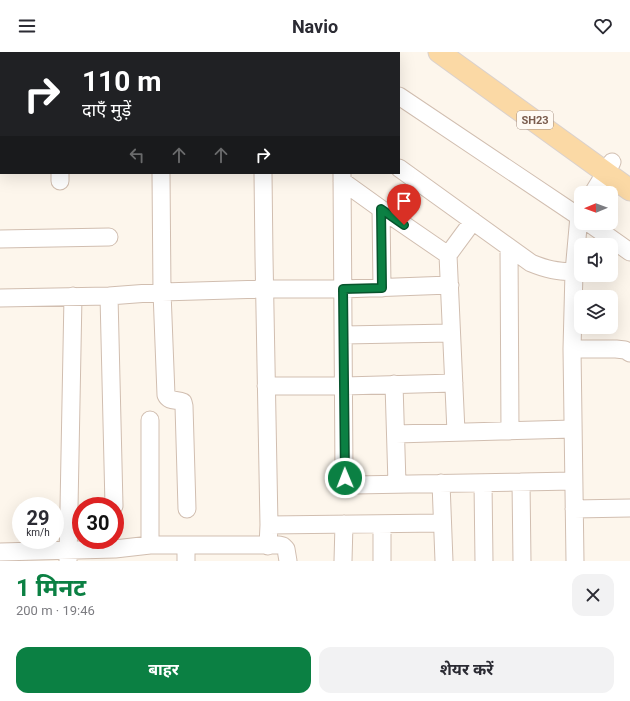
<!DOCTYPE html>
<html lang="hi">
<head>
<meta charset="utf-8">
<style>
	body { margin:0; font-family:Roboto,"Noto Sans Devanagari",sans-serif; background:#f2f2f3; color:#2b2b33; height:100vh; display:flex; flex-direction:column; font-size:15px; white-space:nowrap }
	* { box-sizing:border-box; margin:0 }
	p { font-size:13px; color:#7c7c81 }
	.icon { flex:none; width:22px; height:22px; fill:none; stroke:currentColor; stroke-width:2; stroke-linecap:round; stroke-linejoin:round }
	.map { position:relative; height:509px; overflow:hidden }
	.drawer { display:flex; flex-direction:column; background:#fff; flex:1 }
	.drawer>* { flex:none }
	.guide { position:absolute; left:0px; top:0px; width:400px; height:122px; box-shadow:0 4px 16px #0002; background:#202124; color:#fff; overflow:hidden }
	.needle { width:26px; rotate:269deg }
	.controls { position:absolute; left:574px; top:134px; display:grid; gap:8px }
	.controls a { display:grid; place-items:center; width:44px; height:44px; border-radius:8px; background:#fff; box-shadow:0 4px 16px #0002; font-size:20px }
	.speed { position:absolute; left:12px; top:445px; display:flex; gap:8px; font-size:20px; font-weight:700; text-align:center }
	.speed>* { display:grid; place-content:center; width:52px; height:52px; border-radius:50%; background:#fff; box-shadow:0 4px 16px #0002; line-height:1 }
	.speed small { font-size:10px; font-weight:400 }
	.speed .limit { border:6px solid #d22; background:#fff; color:#111 }
	.pin { position:absolute; display:grid; place-items:center; width:34px; height:34px; color:#fff; margin:-41px -17px; border-radius:50% 50% 50% 0; rotate:-45deg; box-shadow:0 0 4px #0007 }
	.pin .icon { rotate:45deg }
	.me { position:absolute; width:44px; margin:-22px; rotate:359deg; stroke-linejoin:round; filter:drop-shadow(0 0 3px #0008) }
	.turn { display:flex; align-items:center; gap:14px; height:84px; padding:0 16px; font-size:18px }
	.turn .icon { width:52px; height:52px; stroke-width:2.5 }
	.turn b { display:block; font-size:28px; line-height:34px }
	.lanes { display:flex; align-items:center; height:38px; padding:0 16px; background:#0003; justify-content:center; gap:20px; direction:ltr }
	.lanes .off { opacity:.35 }
	.round { display:grid; place-items:center; flex:none; width:42px; height:42px; border-radius:12px; background:#f2f2f3 }
	.overview { display:flex; align-items:center; justify-content:space-between; height:68px; padding:0 16px }
	h1 { font-size:24px; font-weight:700; line-height:30px; color:#0b8043 }
	.primary-button { display:flex; gap:8px; margin-top:auto; padding:8px 16px }
	.primary-button a { flex:1; height:46px; border-radius:12px; background:#0b8043; color:#fff; font-size:16px; font-weight:700; line-height:46px; text-align:center }
	.primary-button a+a { background:#f2f2f3; color:#2b2b33 }
	header { display:flex; justify-content:space-between; align-items:center; height:52px; padding:0 16px; background:#fff; font-size:18px; font-weight:700 }
	.map>svg:first-child { display:block }
</style>
</head>
<body>
<header><svg class="icon" aria-label="menu" viewBox="0 0 24 24"><path d="M4 6h16M4 12h16M4 18h16"/></svg>Navio<svg class="icon" aria-label="heart" viewBox="0 0 24 24"><path d="M12 20l-8-8c-3-5 5-10 8-4 3-6 11-1 8 4z"/></svg></header>
<div class="map">
<svg width="630" height="509" viewBox="0 0 630 509">
	<rect width="100%" height="100%" fill="#fdf6ec"/>
	<g fill="none" stroke-linecap="round" stroke-linejoin="round">
		<defs>
			<path id="minor" d="M134 0V1
				M160 0V1
				M263 0V1
				M60 1V0
				M342 1V0
				M399 44 581 166
				M399 116 531 211C548 218 556 219 574 220
				M161 121 162 240 166 343C169 350 177 347 183 350L184 354 187 457
				M263 121 264 205 269 473 268 494
				M342 121 344 422 347 431 350 433H354L573 429
				M60 129V121
				M342 129 381 157 448 203
				M593 141 612 110
				M381 157 382 236
				M589 171 630 200
				M0 187 109 185
				M509 195 510 379
				M109 244 114 454
				M0 246 109 244 162 240 264 237H343L450 233
				M344 283 451 281
				M572 297H616L625 298 630 301
				M394 332 397 432
				M266 334H344L454 331
				M150 368V493
				M456 380 448 203 473 169
				M396 382 573 377
				M521 430 522 509
				M441 431 444 509
				M483 431 484 509
				M574 457 630 456
				M269 473 442 471
				M0 500 115 497 150 493H279L283 494 286 497 288 509
				M68 509 73 244
				M186 509V493
				M343 509 344 472
				M382 509V472
				M575 509 572 297 574 220 579 164 581 161"/>
			<path id="major" d="M439 0 630 138"/>
		</defs>
		<use href="#minor" stroke="#d1beb0" stroke-width="19"/>
		<use href="#major" stroke="#dad1cd" stroke-width="23"/>
		<use href="#minor" stroke="#fff" stroke-width="17"/>
		<use href="#major" stroke="#fbd9a5" stroke-width="21"/>
	</g>
	<g fill="none" stroke-linecap="round" stroke-linejoin="round">
		<defs>
			<path id="route" d="M345 426 343 237 382 236 381 157 404 173"/>
		</defs>
		<use href="#route" stroke="#07532c" stroke-width="10"/>
		<use href="#route" stroke="#0b8043" stroke-width="7"/>
	</g>
	<g text-anchor="middle" dominant-baseline="central" stroke-width="3" stroke-linejoin="round" paint-order="stroke">
		<rect fill="#fffaf3" stroke="#a28b7f" stroke-width="1" x="517" y="59" width="36" height="18" rx="3"/>
		<g font-size="11" font-weight="bold" fill="#7a5c4d">
			<text x="535" y="68">SH23</text>
		</g>
	</g>
</svg>
<div class="controls">
<a><svg class="needle" viewBox="-14 -14 28 28"><path d="M0-13l5 13h-10z" fill="#e53935"/><path d="M0 13l5-13h-10z" fill="#7c7c81"/></svg></a>
<a><svg class="icon" aria-label="sound" viewBox="0 0 24 24"><path d="M4 9h4l5-4v14l-5-4H4zM17 9q2 3 0 6"/></svg></a>
<a><svg class="icon" aria-label="layers" viewBox="0 0 24 24"><path d="M12 4l9 5-9 5-9-5zM3 14l9 5 9-5"/></svg></a>
</div>
<div class="speed"><div>29<small>km/h</small></div><div class="limit">30</div></div>
<div class="pin" style="left:404px;top:173px;background:#d93025"><svg class="icon" aria-label="arrive" viewBox="0 0 24 24"><path d="M6 21V4h12l-3 4 3 4H6"/></svg></div>
<svg class="me" style="left:345px;top:426px" viewBox="-20 -20 40 40"><circle r="17" fill="#0b8043" stroke="#fff" stroke-width="3"/><path d="M0-11L8 9 0 5-8 9z" fill="#fff"/></svg>
<div class="guide">
<div class="turn"><svg class="icon" aria-label="right" viewBox="0 0 24 24"><path d="M7 20v-9h11M14 6l5 5-5 5"/></svg><div><b>110 m</b>दाएँ मुड़ें</div></div>
<div class="lanes"><svg class="icon off" aria-label="left" viewBox="0 0 24 24"><path d="M17 20v-9H6M10 6l-5 5 5 5"/></svg><svg class="icon off" aria-label="ahead" viewBox="0 0 24 24"><path d="M12 20V5M6 11l6-6 6 6"/></svg><svg class="icon off" aria-label="ahead" viewBox="0 0 24 24"><path d="M12 20V5M6 11l6-6 6 6"/></svg><svg class="icon" aria-label="right" viewBox="0 0 24 24"><path d="M7 20v-9h11M14 6l5 5-5 5"/></svg></div>
</div>
</div>
<section class="drawer">
<div class="overview"><div><h1>1 मिनट</h1><p>200 m · 19:46</p></div><a class="round"><svg class="icon" aria-label="close" viewBox="0 0 24 24"><path d="M6 6l12 12M18 6L6 18"/></svg></a></div>
<div class="primary-button"><a>बाहर</a><a>शेयर करें</a></div>
</section>
</body>
</html>
